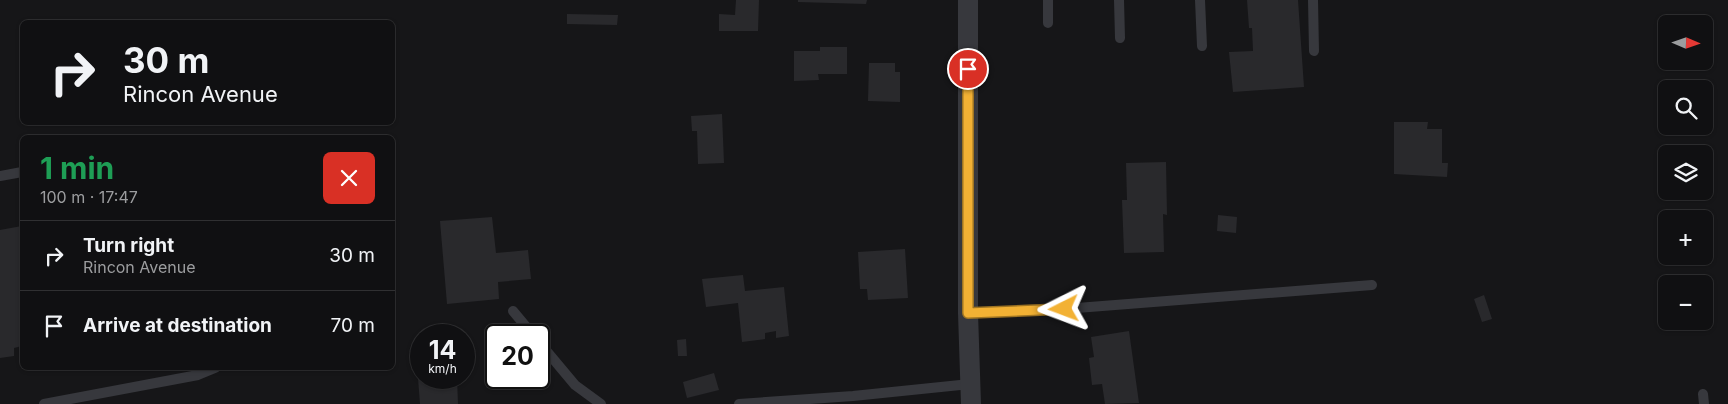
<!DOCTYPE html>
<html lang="en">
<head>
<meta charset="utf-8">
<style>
	body { margin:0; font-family:Inter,sans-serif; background:#19191b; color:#f1f3f6; height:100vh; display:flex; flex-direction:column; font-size:19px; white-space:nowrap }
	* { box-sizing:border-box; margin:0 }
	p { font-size:16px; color:#9c9d9f }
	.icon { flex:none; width:28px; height:28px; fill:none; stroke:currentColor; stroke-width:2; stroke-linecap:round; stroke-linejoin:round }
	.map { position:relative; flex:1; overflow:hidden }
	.drawer { position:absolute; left:20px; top:135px; width:375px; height:235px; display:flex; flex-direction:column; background:#101012; border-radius:8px; box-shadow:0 1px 4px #0004,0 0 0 1px #303032 }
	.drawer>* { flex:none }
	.banner { position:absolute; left:20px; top:20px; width:375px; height:105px; border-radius:8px; box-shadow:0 1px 4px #0004,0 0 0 1px #303032; background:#101012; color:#f1f3f6; overflow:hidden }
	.needle { width:32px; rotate:92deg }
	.fabs { position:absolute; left:1658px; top:15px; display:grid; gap:10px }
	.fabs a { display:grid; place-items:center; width:55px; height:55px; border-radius:8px; background:#101012; box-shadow:0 1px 4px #0004,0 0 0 1px #303032; font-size:25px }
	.speed { position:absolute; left:410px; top:324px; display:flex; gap:10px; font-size:25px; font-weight:700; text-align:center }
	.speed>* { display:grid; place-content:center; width:65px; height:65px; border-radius:50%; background:#101012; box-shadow:0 1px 4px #0004,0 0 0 1px #303032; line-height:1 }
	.speed small { font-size:12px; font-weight:400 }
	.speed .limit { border:2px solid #111; border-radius:8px; background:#fff; color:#111 }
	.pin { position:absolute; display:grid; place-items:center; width:42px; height:42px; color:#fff; margin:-21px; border:2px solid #fff; border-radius:50%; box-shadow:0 1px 5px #0007 }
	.me { position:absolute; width:55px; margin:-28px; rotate:267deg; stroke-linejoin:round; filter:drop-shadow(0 0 4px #0008) }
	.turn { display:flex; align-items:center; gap:18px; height:105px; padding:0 20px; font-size:22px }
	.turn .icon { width:65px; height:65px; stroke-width:2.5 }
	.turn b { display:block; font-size:35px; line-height:42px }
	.round { display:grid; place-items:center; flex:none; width:52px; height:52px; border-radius:8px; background:#19191b }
	.headline { display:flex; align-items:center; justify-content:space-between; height:85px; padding:0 20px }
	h1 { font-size:30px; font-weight:700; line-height:38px; color:#1e9e55 }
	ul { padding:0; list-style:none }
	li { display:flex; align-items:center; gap:15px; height:70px; padding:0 20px; border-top:1px solid #303032 }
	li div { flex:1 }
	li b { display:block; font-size:19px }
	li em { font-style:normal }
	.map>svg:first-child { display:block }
</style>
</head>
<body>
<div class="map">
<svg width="1728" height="404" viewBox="0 0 1728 404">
	<rect width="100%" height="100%" fill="#161618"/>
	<path fill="#29292c" d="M736 0H759L758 31H719V14L735 15Z
		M798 0H867L866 4 798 2Z
		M1247 0H1298L1304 87 1233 92 1229 52 1253 51 1252 28H1249Z
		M567 14 618 15 617 25 567 24Z
		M820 47H847V74H818L819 80 794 81V51H820Z
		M869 63H895V72H900V102L868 101Z
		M722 114 724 163 698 164 697 131H692L691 116Z
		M1394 122H1428L1427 129H1442V163H1448L1447 177 1394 174Z
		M1166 162 1167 215 1163 214 1164 252 1124 253 1122 200H1127L1126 163Z
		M1218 215 1237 217 1236 233 1217 231Z
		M492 217 496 253 528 250 531 279 498 282 499 299 447 304 440 221Z
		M22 226V346L14 348V356L0 358V230Z
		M905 249 908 298 868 300 867 289H860L858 252Z
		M743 275 745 291 784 287 789 336 776 338V331L765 333V339L742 342 738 303 706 307 702 279Z
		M1484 295 1492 319 1482 322 1474 299Z
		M1129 331 1139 403 1105 404 1102 384 1092 385 1089 358 1094 357 1091 337Z
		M686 339 687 356H678L677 340Z
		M714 373 719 390 687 398 683 382Z
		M418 378H457L458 404H420Z"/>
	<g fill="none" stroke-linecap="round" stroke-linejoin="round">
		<path stroke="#37383d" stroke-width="10" d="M1119 0 1120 38
			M1200 0 1202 46
			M1313 0 1314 51
			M1048 23V0
			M0 176 22 172
			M513 311 533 335
			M968 313 1064 309 1372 285
			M539 342 575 385 601 404
			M1703 394 1704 404
			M44 404 198 375 215 368
			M739 404 853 396 970 384"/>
		<path stroke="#37383d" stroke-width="20" d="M968 0V313L971 404"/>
	</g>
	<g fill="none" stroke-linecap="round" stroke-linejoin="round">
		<defs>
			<path id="route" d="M968 69V313L1064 309"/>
		</defs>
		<use href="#route" stroke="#9d7322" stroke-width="12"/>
		<use href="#route" stroke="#f2b134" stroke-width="9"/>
	</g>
</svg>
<div class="fabs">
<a><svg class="needle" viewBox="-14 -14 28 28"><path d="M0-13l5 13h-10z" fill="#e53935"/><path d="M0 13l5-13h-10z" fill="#9c9d9f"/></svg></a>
<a><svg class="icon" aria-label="search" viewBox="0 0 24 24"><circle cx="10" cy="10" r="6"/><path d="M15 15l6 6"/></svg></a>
<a><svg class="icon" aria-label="layers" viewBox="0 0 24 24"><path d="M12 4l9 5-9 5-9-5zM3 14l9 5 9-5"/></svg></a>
<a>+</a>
<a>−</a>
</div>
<div class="speed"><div>14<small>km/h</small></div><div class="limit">20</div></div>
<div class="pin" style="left:968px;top:69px;background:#d93025"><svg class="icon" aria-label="arrive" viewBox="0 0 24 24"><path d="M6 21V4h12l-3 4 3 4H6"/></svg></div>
<svg class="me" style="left:1064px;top:309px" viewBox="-20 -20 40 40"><path d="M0-17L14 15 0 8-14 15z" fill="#f2b134" stroke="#fff" stroke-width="4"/></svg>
<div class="banner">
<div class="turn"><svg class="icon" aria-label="right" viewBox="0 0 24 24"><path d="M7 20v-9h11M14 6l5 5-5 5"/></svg><div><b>30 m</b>Rincon Avenue</div></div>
</div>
<section class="drawer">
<div class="headline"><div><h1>1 min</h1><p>100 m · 17:47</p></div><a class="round" style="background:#d93025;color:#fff"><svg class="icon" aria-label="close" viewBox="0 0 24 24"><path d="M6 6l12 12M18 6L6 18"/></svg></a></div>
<ul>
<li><svg class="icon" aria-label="right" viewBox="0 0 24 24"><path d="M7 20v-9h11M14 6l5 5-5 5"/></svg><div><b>Turn right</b><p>Rincon Avenue</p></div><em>30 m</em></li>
<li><svg class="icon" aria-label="arrive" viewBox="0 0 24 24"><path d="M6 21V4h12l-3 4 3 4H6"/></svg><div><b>Arrive at destination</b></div><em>70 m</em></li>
</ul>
</section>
</div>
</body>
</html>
